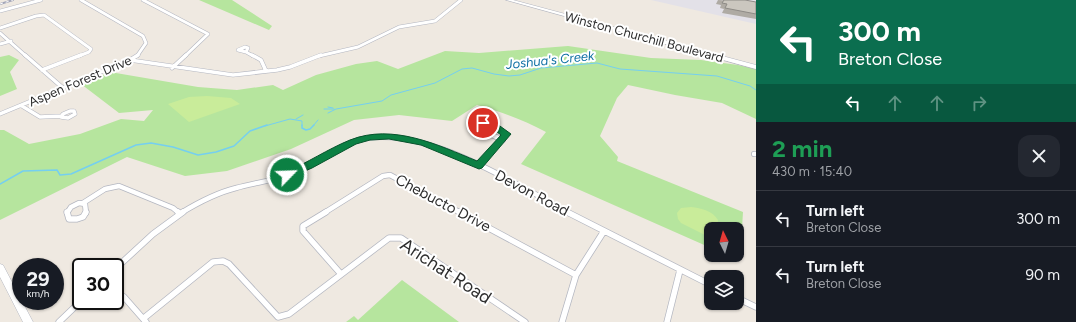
<!DOCTYPE html>
<html lang="en">
<head>
<meta charset="utf-8">
<style>
	body { margin:0; font-family:Figtree,sans-serif; background:#242831; color:#f1f3f6; height:100vh; display:flex; flex-direction:column; font-size:15px; white-space:nowrap }
	* { box-sizing:border-box; margin:0 }
	p { font-size:13px; color:#9ea1a6 }
	.icon { flex:none; width:22px; height:22px; fill:none; stroke:currentColor; stroke-width:2; stroke-linecap:round; stroke-linejoin:round }
	.map { position:relative; flex:1; overflow:hidden }
	.details { display:flex; flex-direction:column; background:#171b24; width:320px }
	.details>* { flex:none }
	.banner { background:#0b6e4f; color:#fff; overflow:hidden }
	.needle { width:26px; rotate:355deg }
	.tools { position:absolute; left:704px; top:222px; display:grid; gap:8px }
	.tools a { display:grid; place-items:center; width:40px; height:40px; border-radius:8px; background:#171b24; box-shadow:0 1px 3px #0004; font-size:20px }
	.speed { position:absolute; left:12px; top:258px; display:flex; gap:8px; font-size:20px; font-weight:700; text-align:center }
	.speed>* { display:grid; place-content:center; width:52px; height:52px; border-radius:50%; background:#171b24; box-shadow:0 1px 3px #0004; line-height:1 }
	.speed small { font-size:10px; font-weight:400 }
	.speed .limit { border:2px solid #111; border-radius:6px; background:#fff; color:#111 }
	.pin { position:absolute; display:grid; place-items:center; width:34px; height:34px; color:#fff; margin:-17px; border:2px solid #fff; border-radius:50%; box-shadow:0 1px 4px #0007 }
	.me { position:absolute; width:44px; margin:-22px; rotate:66deg; stroke-linejoin:round; filter:drop-shadow(0 0 3px #0008) }
	.turn { display:flex; align-items:center; gap:14px; height:84px; padding:0 16px; font-size:18px }
	.turn .icon { width:52px; height:52px; stroke-width:2.5 }
	.turn b { display:block; font-size:28px; line-height:34px }
	.lanes { display:flex; align-items:center; height:38px; padding:0 16px; background:#0003; justify-content:center; gap:20px; direction:ltr }
	.lanes .off { opacity:.35 }
	.round { display:grid; place-items:center; flex:none; width:42px; height:42px; border-radius:12px; background:#242831 }
	.head { display:flex; align-items:center; justify-content:space-between; height:68px; padding:0 16px }
	h1 { font-size:24px; font-weight:700; line-height:30px; color:#1e9e55 }
	ul { padding:0; list-style:none }
	li { display:flex; align-items:center; gap:12px; height:56px; padding:0 16px; border-top:1px solid #363941 }
	li div { flex:1 }
	li b { display:block; font-size:15px }
	li em { font-style:normal }
	main { display:flex; flex:1; min-height:0 }
	.map>svg:first-child { display:block }
</style>
</head>
<body>
<main>
<div class="map">
<svg width="756" height="322" viewBox="0 0 756 322">
	<rect width="100%" height="100%" fill="#efe9e1"/>
	<path fill="#e3e1e8" d="M651 0H756V24Z"/>
	<path fill="#b6e59e" d="M199 0H232L272 26 269 30Z
		M568 46 651 58 701 60 738 65 756 69V119L722 103 675 95 628 85 617 98 600 136 618 157 617 161 743 212 740 260 728 255H737V229H711V248L521 164 546 132C524 120 501 112 477 105L452 121 399 115 354 120 291 149 227 171 185 176 127 157 0 220V130H4L29 144 80 134 121 119 144 121 153 110 119 113 81 84 110 72 198 87 237 90 273 85 283 90 316 75 356 64 377 61 398 69 445 51 479 53Z
		M9 55 19 60 10 72 17 89 0 96V57Z
		M402 280 459 322H346L354 316 358 320Z"/>
	<path fill="#c9ec9a" d="M207 96 231 98 240 104 189 122 168 104 189 97Z
		M691 207C701 208 713 211 718 220L717 229H711V238L681 223 678 219 677 213 681 208Z"/>
	<g fill="none" stroke-linecap="round" stroke-linejoin="round">
		<path stroke="#75cff0" stroke-width="1" d="M328 107 333 108
			M324 109H334
			M328 113 336 109 382 101 391 95 435 83 462 69 472 68 494 74 509 76 520 75 541 68 597 63 620 69 717 76 750 86 756 90
			M296 119 303 115
			M265 126 290 119 302 121V126
			M313 126 318 120"/>
		<path stroke="#75cff0" stroke-width="1.5" d="M302 125V128L306 130 310 129 314 125
			M0 184 23 171 57 170 60 175 71 174 136 145 151 143 173 147 198 155 216 152 234 146 250 131 267 125"/>
		<defs>
			<path id="minor-far3" d="M81 0 143 36 146 43 137 56
				M143 0 208 34 185 56
				M0 11 41 0
				M0 28 36 16 44 15 91 49 89 52 79 56
				M0 33 26 56
				M0 44 11 41
				M245 47 248 48 246 52 238 50Z
				M246 52 253 56
				M319 56 358 47 399 27 435 21 461 0"/>
			<path id="minor-far2" d="M25 55 63 88
				M252 55 261 60 266 71
				M130 60 233 75 277 70 290 67 321 55
				M172 68 186 55
				M42 70 81 55
				M22 106 40 117 61 116
				M70 111H74L75 114 68 118 61 117 63 114Z
				M0 114 130 60 138 55
				M480 126V124L490 123 494 126"/>
			<path id="minor-far1" d="M480 125 479 128 482 131 501 139
				M492 125 506 134 501 139
				M501 139 503 140
				M754 154H756
				M479 166 501 139
				M83 203 105 189 119 186 173 208 179 213
				M67 213 71 207 79 203 85 204 86 213
				M181 213C199 202 216 193 236 188 253 183 272 181 289 175 313 165 334 147 359 140 421 123 516 184 569 213
				M324 213 383 176 390 175 461 213"/>
			<path id="minor" d="M67 212 69 219H77L83 217 86 212
				M178 212 179 213
				M326 212 303 226V231L340 273
				M459 212 576 275
				M567 212 711 285
				M115 269 153 234 183 212
				M115 292 124 297 146 322
				M737 298 756 307
				M144 318 213 262 223 261 229 264 278 317 289 314 389 238H401L525 322
				M59 322 81 301
				M562 322 576 275 604 231
				M667 322 680 270"/>
			<path id="secondary" d="M506 0H513L756 65V69Z
				M0 264 3 265 33 322H23L0 277Z"/>
		</defs>
		<use href="#minor-far3" stroke="#b4b7c1" stroke-width="4"/>
		<use href="#minor-far2" stroke="#b4b7c1" stroke-width="4.5"/>
		<use href="#minor-far1" stroke="#b4b7c1" stroke-width="6"/>
		<use href="#minor" stroke="#b4b7c1" stroke-width="7"/>
		<use href="#secondary" stroke="#b4b7c1" stroke-width="1"/>
		<use href="#minor-far3" stroke="#fff" stroke-width="3"/>
		<use href="#minor-far2" stroke="#fff" stroke-width="3.5"/>
		<use href="#minor-far1" stroke="#fff" stroke-width="4.5"/>
		<use href="#minor" stroke="#fff" stroke-width="5.5"/>
		<use href="#secondary" fill="#fff" fill-rule="evenodd"/>
		<defs>
			<path id="rail" d="M0 4 13 0"/>
		</defs>
		<use href="#rail" stroke="#a3a6b8" stroke-width="2"/>
		<use href="#rail" stroke="#fff" stroke-width="1" stroke-dasharray="3" stroke-linecap="butt"/>
	</g>
	<path fill="#afaba4" d="M718 0 756 2V19L722 13 724 9 720 8 721 5 716 4Z"/>
	<path fill="#cbc7bf" stroke="#8e8b86" d="M724 0H745L756 2V14L725 8 727 4 722 3Z"/>
	<path fill="#0b8043" stroke="#07532c" d="M483 120 493 121 511 134 482 168 479 169 421 145 389 139 370 140 356 144 312 168 291 177 287 178 283 175 284 173C307 163 328 149 350 140 393 123 438 145 477 161L501 135 488 125H480L479 123Z"/>
	<g text-anchor="middle" dominant-baseline="central" stroke-width="4" stroke-linejoin="round" paint-order="stroke">
		<g font-size="13" fill="#2e2e2e" stroke="#fff">
			<text transform="translate(644 37) rotate(15)">Winston Churchill Boulevard</text>
			<text transform="translate(80 81) rotate(-23)">Aspen Forest Drive</text>
		</g>
		<g font-size="13" font-style="italic" fill="#0d6fa3" stroke="#fff">
			<text transform="translate(550 60) rotate(-6)">Joshua's Creek</text>
		</g>
		<g font-size="15" fill="#2e2e2e" stroke="#fff">
			<text transform="translate(532 193) rotate(28)">Devon Road</text>
			<text transform="translate(443 203) rotate(28)">Chebucto Drive</text>
		</g>
		<g font-size="18" fill="#2e2e2e" stroke="#fff">
			<text transform="translate(446 271) rotate(33)">Arichat Road</text>
		</g>
	</g>
</svg>
<div class="tools">
<a><svg class="needle" viewBox="-14 -14 28 28"><path d="M0-13l5 13h-10z" fill="#e53935"/><path d="M0 13l5-13h-10z" fill="#9ea1a6"/></svg></a>
<a><svg class="icon" aria-label="layers" viewBox="0 0 24 24"><path d="M12 4l9 5-9 5-9-5zM3 14l9 5 9-5"/></svg></a>
</div>
<div class="speed"><div>29<small>km/h</small></div><div class="limit">30</div></div>
<div class="pin" style="left:483px;top:123px;background:#d93025"><svg class="icon" aria-label="arrive" viewBox="0 0 24 24"><path d="M6 21V4h12l-3 4 3 4H6"/></svg></div>
<svg class="me" style="left:287px;top:175px" viewBox="-20 -20 40 40"><circle r="17" fill="#0b8043" stroke="#fff" stroke-width="3"/><path d="M0-11L8 9 0 5-8 9z" fill="#fff"/></svg>
</div>
<section class="details">
<div class="banner">
<div class="turn"><svg class="icon" aria-label="left" viewBox="0 0 24 24"><path d="M17 20v-9H6M10 6l-5 5 5 5"/></svg><div><b>300 m</b>Breton Close</div></div>
<div class="lanes"><svg class="icon" aria-label="left" viewBox="0 0 24 24"><path d="M17 20v-9H6M10 6l-5 5 5 5"/></svg><svg class="icon off" aria-label="ahead" viewBox="0 0 24 24"><path d="M12 20V5M6 11l6-6 6 6"/></svg><svg class="icon off" aria-label="ahead" viewBox="0 0 24 24"><path d="M12 20V5M6 11l6-6 6 6"/></svg><svg class="icon off" aria-label="right" viewBox="0 0 24 24"><path d="M7 20v-9h11M14 6l5 5-5 5"/></svg></div>
</div>
<div class="head"><div><h1>2 min</h1><p>430 m · 15:40</p></div><a class="round"><svg class="icon" aria-label="close" viewBox="0 0 24 24"><path d="M6 6l12 12M18 6L6 18"/></svg></a></div>
<ul>
<li><svg class="icon" aria-label="left" viewBox="0 0 24 24"><path d="M17 20v-9H6M10 6l-5 5 5 5"/></svg><div><b>Turn left</b><p>Breton Close</p></div><em>300 m</em></li>
<li><svg class="icon" aria-label="left" viewBox="0 0 24 24"><path d="M17 20v-9H6M10 6l-5 5 5 5"/></svg><div><b>Turn left</b><p>Breton Close</p></div><em>90 m</em></li>
</ul>
</section>
</main>
</body>
</html>
